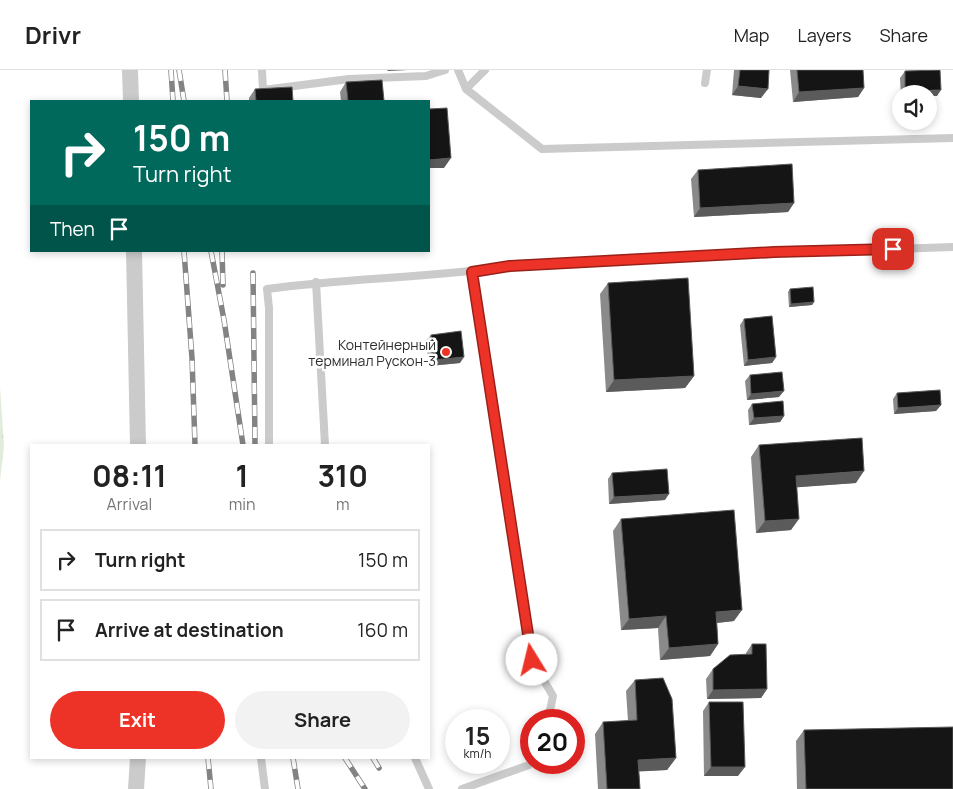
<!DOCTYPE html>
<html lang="en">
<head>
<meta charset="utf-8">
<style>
	body { margin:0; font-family:Manrope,sans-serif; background:#f2f2f2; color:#222; height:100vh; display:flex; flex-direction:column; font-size:19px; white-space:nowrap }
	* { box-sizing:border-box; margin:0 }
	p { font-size:16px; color:#767676 }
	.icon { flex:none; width:28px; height:28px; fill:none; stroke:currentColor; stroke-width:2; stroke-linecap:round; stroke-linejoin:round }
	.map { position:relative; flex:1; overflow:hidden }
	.sheet { position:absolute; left:30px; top:374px; width:400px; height:315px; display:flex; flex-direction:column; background:#fff; border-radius:0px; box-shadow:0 2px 8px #0003 }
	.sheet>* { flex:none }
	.hud { position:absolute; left:30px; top:30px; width:400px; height:152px; border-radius:0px; box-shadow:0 2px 8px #0003; background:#00695c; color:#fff; overflow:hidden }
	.buttons { position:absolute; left:892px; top:15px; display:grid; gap:10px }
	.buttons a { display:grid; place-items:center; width:45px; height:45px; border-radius:50%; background:#fff; box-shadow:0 2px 8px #0003; font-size:25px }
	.speed { position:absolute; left:445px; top:639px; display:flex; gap:10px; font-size:25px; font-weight:700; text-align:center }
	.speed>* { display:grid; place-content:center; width:65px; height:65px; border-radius:50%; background:#fff; box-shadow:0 2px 8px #0003; line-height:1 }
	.speed small { font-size:12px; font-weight:400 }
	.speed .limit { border:8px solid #d22; background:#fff; color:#111 }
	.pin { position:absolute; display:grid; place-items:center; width:42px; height:42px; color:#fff; margin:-21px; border-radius:10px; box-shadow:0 2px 8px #0006 }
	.me { position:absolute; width:55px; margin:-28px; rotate:351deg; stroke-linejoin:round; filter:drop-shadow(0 0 4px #0008) }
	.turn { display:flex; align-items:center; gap:18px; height:105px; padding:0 20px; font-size:22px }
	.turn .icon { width:65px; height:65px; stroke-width:2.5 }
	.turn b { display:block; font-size:35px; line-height:42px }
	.then { display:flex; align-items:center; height:48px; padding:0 20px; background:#0003; gap:10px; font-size:19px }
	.eta { display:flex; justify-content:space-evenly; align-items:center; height:85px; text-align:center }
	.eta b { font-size:30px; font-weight:700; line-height:35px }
	.cta { display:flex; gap:10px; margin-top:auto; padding:10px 20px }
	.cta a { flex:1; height:58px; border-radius:30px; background:#ed3327; color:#fff; font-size:20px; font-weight:700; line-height:58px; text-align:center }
	.cta a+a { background:#f2f2f2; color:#222 }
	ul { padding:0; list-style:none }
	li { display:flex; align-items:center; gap:15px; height:62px; margin:0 10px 8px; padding:0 10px; border:2px solid #e0e0e0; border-radius:0px }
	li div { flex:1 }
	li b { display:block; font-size:19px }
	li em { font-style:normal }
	header { display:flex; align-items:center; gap:30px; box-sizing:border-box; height:70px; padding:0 25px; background:#fff; border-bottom:1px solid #e0e0e0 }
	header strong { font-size:24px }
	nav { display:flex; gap:28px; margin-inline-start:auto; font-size:18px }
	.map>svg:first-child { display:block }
</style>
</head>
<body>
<header>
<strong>Drivr</strong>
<nav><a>Map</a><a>Layers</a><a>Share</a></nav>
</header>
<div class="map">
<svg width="953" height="719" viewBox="0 0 953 719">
	<defs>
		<pattern id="forest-crowns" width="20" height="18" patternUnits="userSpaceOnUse" patternTransform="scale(1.25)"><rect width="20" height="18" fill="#e1ecda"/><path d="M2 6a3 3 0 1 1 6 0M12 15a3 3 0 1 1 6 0" fill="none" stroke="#c1cbbb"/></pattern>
	</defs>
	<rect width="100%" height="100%" fill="#fff"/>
	<path fill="url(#forest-crowns)" d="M0 317 4 376 0 411Z"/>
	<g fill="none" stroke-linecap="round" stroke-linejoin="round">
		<path stroke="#cbcbcb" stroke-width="8" d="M262 0 263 20 349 9 426 6 445 0
			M458 0 466 19 542 79 953 68
			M705 13 707 0
			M466 19 485 0
			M472 202 532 590 553 626 548 650
			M316 212 325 375
			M269 375V238L267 219C348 208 430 208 510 196L774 183 953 177
			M261 688 265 719
			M415 688 429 719
			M462 719 529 695 531 691"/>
		<path stroke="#cbcbcb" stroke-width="16" d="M130 0 131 31
			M134 181 138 375
			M136 719 138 688"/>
		<defs>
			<path id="rail" d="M171 0 173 31
				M179 0 184 31
				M225 0 227 31
				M184 181 192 288 195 375
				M211 181 224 250 243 375
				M222 181 223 215
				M253 203 255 375
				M208 688 211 719
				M293 688 298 719
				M345 688 365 719
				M373 688 379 698"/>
		</defs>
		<use href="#rail" stroke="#838383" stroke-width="5.5"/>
		<use href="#rail" stroke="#fff" stroke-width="4" stroke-dasharray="11" stroke-linecap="butt"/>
	</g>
	<path fill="#8a8a8a" d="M734 0H769L761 28 732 25Z
		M790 0H863L864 18 858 27 793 32Z
		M905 1 937 26 929 24H901V27L900 8Z
		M346 12 384 31H341L340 22Z
		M255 19 293 31H249V28Z
		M698 100 794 133 788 142 694 147 691 109Z
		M608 213 694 306 685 318 606 322 600 224Z
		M790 219 814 232 812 235 789 237 788 222Z
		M744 249 776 287 772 293 744 296 740 255Z
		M431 265 460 293 429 296 426 271Z
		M750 305 779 327 747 330 745 311Z
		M897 323 941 335 936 341 894 344 893 329Z
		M752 334 784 346 780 352 749 355 748 340Z
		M759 375 856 413 797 417 791 460 756 463 751 387Z
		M612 403 665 430 609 434 608 409Z
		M621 449 734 551 717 553 718 574 710 586 660 590 658 558 621 560 613 461Z
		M752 574 767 619 761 628 707 629 706 609 713 599 746 584V583Z
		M635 610 676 688 667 700 639 701 640 719H598L595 664 603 652 628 651 626 621Z
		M709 632 738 706H704L703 641Z
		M804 660 953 719H797L796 671Z"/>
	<path fill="#5b5b5b" d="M388 0H408L387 1Z
		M738 16 768 19 761 28 732 25Z
		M864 18 858 27 793 32 799 22Z
		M941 20 937 26H929V24H903L905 21Z
		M451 88 444 98H429V90Z
		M794 133 788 142 694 147 700 138Z
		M814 232 812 235 789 237 791 234Z
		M464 287 460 293 429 296 433 290Z
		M776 287 772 293 744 296 748 290Z
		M694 306 685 318 606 322 614 310Z
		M784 321 779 327 747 330 751 324Z
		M941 335 936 341 894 344 898 338Z
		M784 346 780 352 749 355 754 348Z
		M864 401 856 413 788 418 796 406Z
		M669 424 665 430 609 434 614 427Z
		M799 449 791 460 756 463 765 451Z
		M742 540 734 551 707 554 716 542Z
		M666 546 658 558 621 560 629 549Z
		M718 574 710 586 660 590 669 578Z
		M767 619 761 628 707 629 713 620Z
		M676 688 667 700 630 702 638 690Z
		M711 697H745L738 706H704Z"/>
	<path fill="#151515" stroke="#5b5b5b" d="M740 0H769L768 19 738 16Z
		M797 0H863L864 18 799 22Z
		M940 0 941 20 905 21V1Z
		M382 10 384 31H348L346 12Z
		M292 17 293 31H256L255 19Z
		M447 38 451 88 429 90V39Z
		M792 94 794 133 700 138 698 100Z
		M688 208 694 306 614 310 608 213Z
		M813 217 814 232 791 234 790 219Z
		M772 246 776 287 748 290 744 249Z
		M461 261 464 287 433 290 431 265Z
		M782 302 784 321 751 324 750 305Z
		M940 320 941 335 898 338 897 323Z
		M783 331 784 346 754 348 752 334Z
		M862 368 864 401 796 406 799 449 765 451 759 375Z
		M667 399 669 424 614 427 612 403Z
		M734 440 742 540 716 542 718 574 669 578 666 546 629 549 621 449Z
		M752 574H766L767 619 713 620V599L730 585 752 584Z
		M663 608 672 629 676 688 638 690 640 719H607L603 652 637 650 635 610Z
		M709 632H743L745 697H711Z
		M953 657V719H806L804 660Z"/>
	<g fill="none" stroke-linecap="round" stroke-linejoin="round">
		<defs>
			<path id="route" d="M532 590 472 202 510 196 774 182 893 179"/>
		</defs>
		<use href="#route" stroke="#9a2119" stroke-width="12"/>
		<use href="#route" stroke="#ed3327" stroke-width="9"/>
	</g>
	<circle fill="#ed3327" stroke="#fff" stroke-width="2" cx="446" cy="282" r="5"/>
	<g text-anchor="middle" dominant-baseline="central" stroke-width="5" stroke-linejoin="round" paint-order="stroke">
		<g font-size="14" fill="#2e2e2e" stroke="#fff" text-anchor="end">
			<text x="436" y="274">Контейнерный<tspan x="436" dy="16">терминал Рускон-3</tspan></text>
		</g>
	</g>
</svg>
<div class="buttons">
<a><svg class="icon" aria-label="sound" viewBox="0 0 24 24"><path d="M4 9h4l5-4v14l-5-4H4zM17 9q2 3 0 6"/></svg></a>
</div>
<div class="speed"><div>15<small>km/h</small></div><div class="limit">20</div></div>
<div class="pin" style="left:893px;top:179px;background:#d93025"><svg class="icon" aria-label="arrive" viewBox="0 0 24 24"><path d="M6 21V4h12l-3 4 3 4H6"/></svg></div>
<svg class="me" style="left:532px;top:590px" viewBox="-20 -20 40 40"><circle r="19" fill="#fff"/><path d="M0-13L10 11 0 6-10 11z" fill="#ed3327"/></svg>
<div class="hud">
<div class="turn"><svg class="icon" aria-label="right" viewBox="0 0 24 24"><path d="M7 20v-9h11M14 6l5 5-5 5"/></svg><div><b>150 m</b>Turn right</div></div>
<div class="then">Then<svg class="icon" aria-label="arrive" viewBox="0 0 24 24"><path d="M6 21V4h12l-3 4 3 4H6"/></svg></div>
</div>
<section class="sheet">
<div class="eta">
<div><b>08:11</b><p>Arrival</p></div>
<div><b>1</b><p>min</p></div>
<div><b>310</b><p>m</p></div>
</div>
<ul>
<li><svg class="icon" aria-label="right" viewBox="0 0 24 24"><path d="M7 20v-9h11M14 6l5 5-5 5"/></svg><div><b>Turn right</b></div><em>150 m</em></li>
<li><svg class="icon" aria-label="arrive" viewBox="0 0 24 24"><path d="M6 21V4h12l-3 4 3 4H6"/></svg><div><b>Arrive at destination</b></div><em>160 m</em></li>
</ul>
<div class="cta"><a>Exit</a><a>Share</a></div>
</section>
</div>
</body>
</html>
